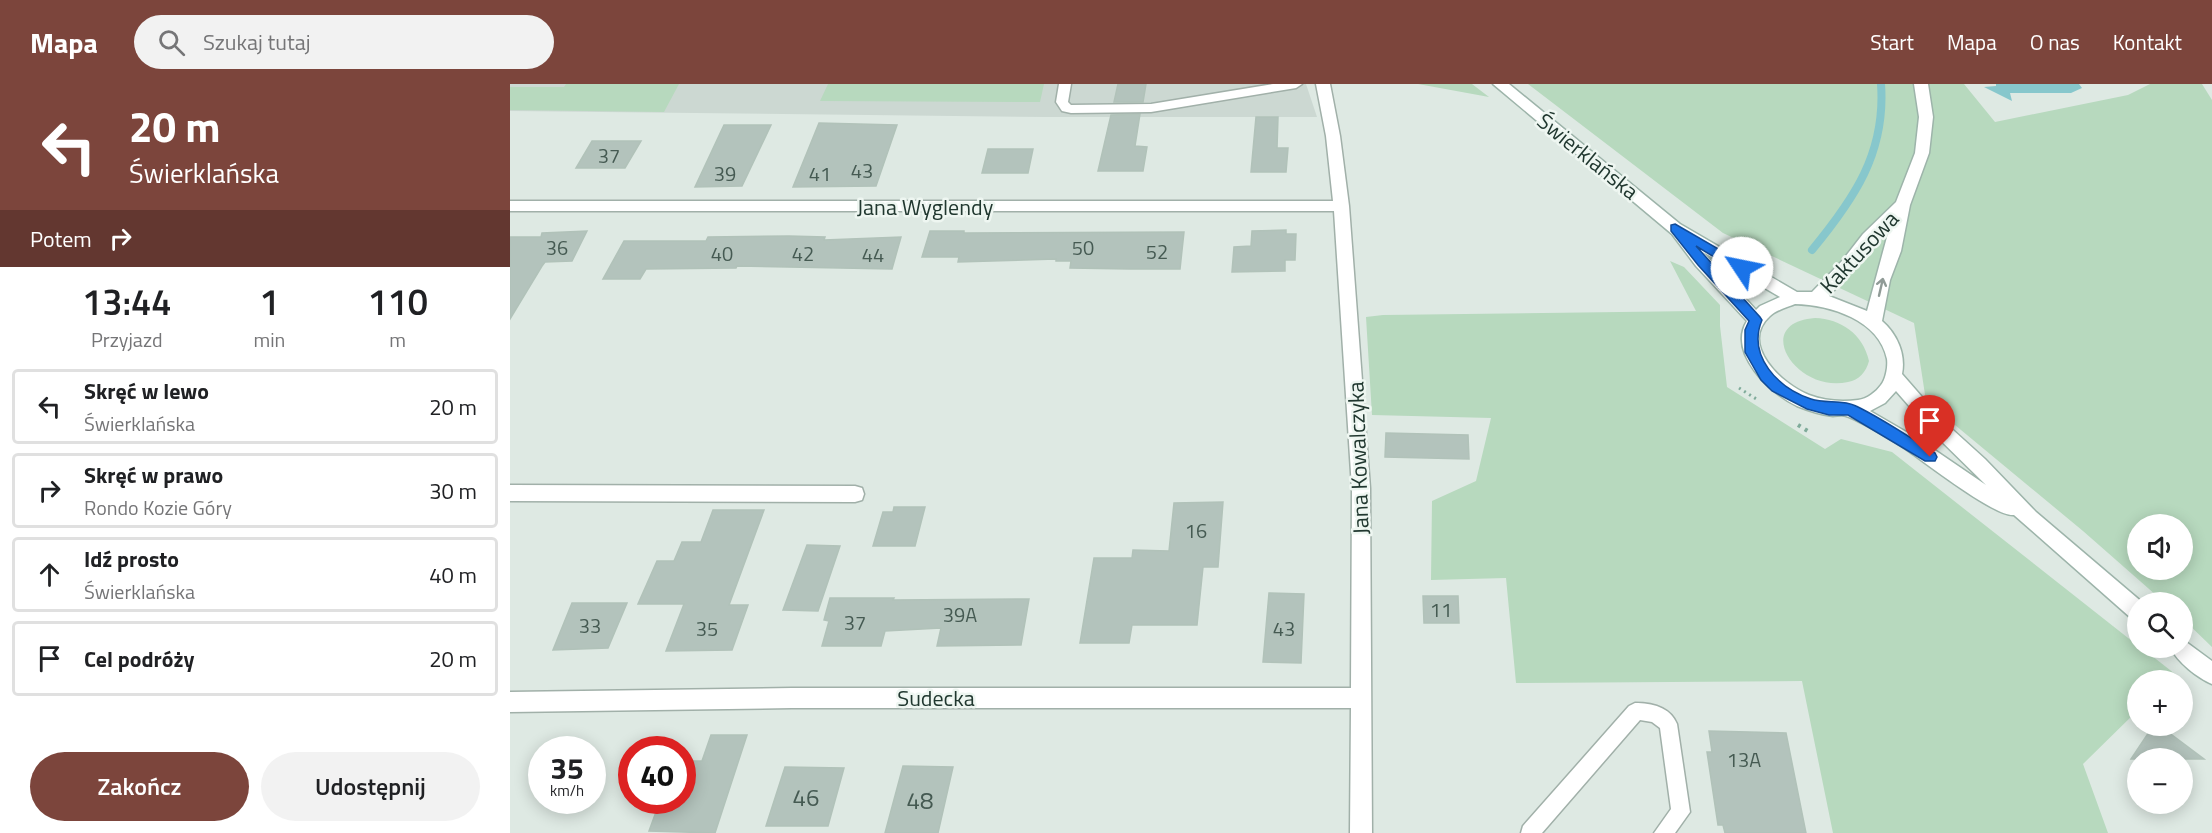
<!DOCTYPE html>
<html lang="pl">
<head>
<meta charset="utf-8">
<style>
	body { margin:0; font-family:"Titillium Web",sans-serif; background:#f2f2f2; color:#202124; height:100vh; display:flex; flex-direction:column; font-size:22px; white-space:nowrap }
	* { box-sizing:border-box; margin:0 }
	p { font-size:20px; color:#757577 }
	.icon { flex:none; width:33px; height:33px; fill:none; stroke:currentColor; stroke-width:2; stroke-linecap:round; stroke-linejoin:round }
	.map { position:relative; flex:1; overflow:hidden }
	.details { display:flex; flex-direction:column; background:#fff; width:510px }
	.details>* { flex:none }
	.top-card { background:#7c453c; color:#fff; overflow:hidden }
	.controls { position:absolute; left:1617px; top:430px; display:grid; gap:12px }
	.controls a { display:grid; place-items:center; width:66px; height:66px; border-radius:50%; background:#fff; box-shadow:0 3px 15px #0003; font-size:30px }
	.speed { position:absolute; left:18px; top:652px; display:flex; gap:12px; font-size:30px; font-weight:700; text-align:center }
	.speed>* { display:grid; place-content:center; width:78px; height:78px; border-radius:50%; background:#fff; box-shadow:0 3px 15px #0003; line-height:1 }
	.speed small { font-size:15px; font-weight:400 }
	.speed .limit { border:9px solid #d22; background:#fff; color:#111 }
	.pin { position:absolute; display:grid; place-items:center; width:51px; height:51px; color:#fff; margin:-62px -26px; border-radius:50% 50% 50% 0; rotate:-45deg; box-shadow:0 0 6px #0007 }
	.pin .icon { rotate:45deg }
	.me { position:absolute; width:66px; margin:-33px; rotate:304deg; stroke-linejoin:round; filter:drop-shadow(0 0 4px #0008) }
	.turn { display:flex; align-items:center; gap:21px; height:126px; padding:0 30px; font-size:27px }
	.turn .icon { width:78px; height:78px; stroke-width:2.5 }
	.turn b { display:block; font-size:42px; line-height:51px }
	.then { display:flex; align-items:center; height:57px; padding:0 30px; background:#0003; gap:12px; font-size:22px }
	.eta { display:flex; justify-content:space-evenly; align-items:center; height:102px; text-align:center }
	.eta b { font-size:36px; font-weight:600; line-height:42px }
	.cta { display:flex; gap:12px; margin-top:auto; padding:12px 30px }
	.cta a { flex:1; height:69px; border-radius:36px; background:#7c453c; color:#fff; font-size:24px; font-weight:600; line-height:69px; text-align:center }
	.cta a+a { background:#f2f2f2; color:#202124 }
	ul { padding:0; list-style:none }
	li { display:flex; align-items:center; gap:18px; height:75px; margin:0 12px 9px; padding:0 18px; border:3px solid #e0e0e0; border-radius:6px }
	li div { flex:1 }
	li b { display:block; font-size:22px }
	li em { font-style:normal }
	header { display:flex; align-items:center; gap:36px; box-sizing:border-box; height:84px; padding:0 30px; background:#7c453c; color:#fff }
	header strong { font-size:28px }
	nav { display:flex; gap:33px; margin-inline-start:auto; font-size:21px }
	.search { width:420px; height:54px; background:#f2f2f2; display:flex; align-items:center; gap:15px; box-sizing:border-box; padding:0 21px; border-radius:33px; color:#757577; font-size:22px }
	main { display:flex; flex:1; min-height:0 }
	.map>svg:first-child { display:block }
</style>
</head>
<body>
<header>
<strong>Mapa</strong>
<div class="search"><svg class="icon" aria-label="search" viewBox="0 0 24 24"><circle cx="10" cy="10" r="6"/><path d="M15 15l6 6"/></svg>Szukaj tutaj</div>
<nav><a>Start</a><a>Mapa</a><a>O nas</a><a>Kontakt</a></nav>
</header>
<main>
<section class="details">
<div class="top-card">
<div class="turn"><svg class="icon" aria-label="left" viewBox="0 0 24 24"><path d="M17 20v-9H6M10 6l-5 5 5 5"/></svg><div><b>20 m</b>Świerklańska</div></div>
<div class="then">Potem<svg class="icon" aria-label="right" viewBox="0 0 24 24"><path d="M7 20v-9h11M14 6l5 5-5 5"/></svg></div>
</div>
<div class="eta">
<div><b>13:44</b><p>Przyjazd</p></div>
<div><b>1</b><p>min</p></div>
<div><b>110</b><p>m</p></div>
</div>
<ul>
<li><svg class="icon" aria-label="left" viewBox="0 0 24 24"><path d="M17 20v-9H6M10 6l-5 5 5 5"/></svg><div><b>Skręć w lewo</b><p>Świerklańska</p></div><em>20 m</em></li>
<li><svg class="icon" aria-label="right" viewBox="0 0 24 24"><path d="M7 20v-9h11M14 6l5 5-5 5"/></svg><div><b>Skręć w prawo</b><p>Rondo Kozie Góry</p></div><em>30 m</em></li>
<li><svg class="icon" aria-label="ahead" viewBox="0 0 24 24"><path d="M12 20V5M6 11l6-6 6 6"/></svg><div><b>Idź prosto</b><p>Świerklańska</p></div><em>40 m</em></li>
<li><svg class="icon" aria-label="arrive" viewBox="0 0 24 24"><path d="M6 21V4h12l-3 4 3 4H6"/></svg><div><b>Cel podróży</b></div><em>20 m</em></li>
</ul>
<div class="cta"><a>Zakończ</a><a>Udostępnij</a></div>
</section>
<div class="map">
<svg width="1702" height="749" viewBox="0 0 1702 749">
	<rect width="100%" height="100%" fill="#dee9e3"/>
	<path fill="#ccd8d2" d="M0 0H796L807 33H536L0 27Z"/>
	<path fill="#b7d9be" fill-rule="evenodd" d="M56 0H169L154 28 0 26V3H54Z
		M318 0H534L530 18 310 17Z
		M908 0H962L979 13Z
		M1018 0H1454L1485 38 1618 11 1640 0H1692L1702 16V563L1673 535 1672 519H1655L1573 447 1416 317 1404 239 1213 149ZM1628 441H1672V486H1628Z
		M1160 177 1174 183 1210 221V242L1217 303 1315 365 1331 355 1382 368 1627 561 1628 564H1632L1665 590 1658 597H1628L1627 627 1573 680 1598 749H1323L1292 597 1006 599 996 494 921 496 922 417 966 397 981 334 862 331 856 233 873 231 1186 227Z
		M1305 234C1331 235 1353 250 1359 277 1356 288 1349 296 1338 298 1287 310 1240 239 1305 234Z"/>
	<path fill="#87c7cc" d="M1486 0H1569L1572 4 1561 9H1500L1502 17 1474 3 1486 2Z"/>
	<g fill="none" stroke-linecap="round" stroke-linejoin="round">
		<path stroke="#87c7cc" stroke-width="8" d="M1302 166C1344 115 1376 69 1371 0"/>
	</g>
	<path fill="#b3c3bc" stroke="#b1c2b9" stroke-width="1.5" d="M608 0H636L633 18H604Z
		M630 30 625 62 637 63 633 87H588L601 31Z
		M746 33H768L767 64H778L776 88H741Z
		M309 39 387 41 366 102 283 103Z
		M214 41H261L232 102 185 103Z
		M82 57H131L115 84H66Z
		M478 65H523L518 89H472Z
		M776 146V150H786L785 176H775V187L722 188 724 163 741 162 742 147Z
		M77 147 62 177 35 178 32 182 0 235V153H31L32 149Z
		M420 147H454V149L674 148 670 185H620L560 184 561 177H546V175L448 178 449 173H412Z
		M279 152 315 153 314 156 391 153 382 185 227 182 226 184 136 185 130 195H93L114 157H196L198 153Z
		M876 349 958 351 959 375 875 373Z
		M713 418 708 483H693L687 541H622L619 559H570L584 474H622L623 466 659 467 664 419Z
		M384 423H415L405 462H363L373 428H383Z
		M203 426H254L219 521H238L222 566 156 567 174 520H128L147 477H164L172 458H191Z
		M297 461 330 462 308 527 273 526Z
		M759 509 794 510 791 579 753 578Z
		M913 512H948L949 539H914Z
		M320 514H384L383 516 519 515 511 561 427 562 431 544 375 547 371 562H312L319 537 314 536Z
		M62 519H117L98 564 43 566Z
		M1643 642H1650L1694 675H1621Z
		M1199 647 1276 649 1296 749H1215L1213 741H1208L1197 668H1202Z
		M201 651H237L205 749 139 747 150 717H172V677H192Z
		M393 682 443 683 428 749H375Z
		M275 683 334 684 318 742H256Z"/>
	<g fill="none" stroke-linecap="round" stroke-linejoin="round">
		<defs>
			<path id="lane" d="M549 0H561L558 18 561 21 641 20 763 0H792L786 4 641 28 561 29 552 27 546 18Z
				M1125 619C1142 619 1160 623 1167 640L1180 728 1165 749H1144L1161 725 1150 644 1142 638 1130 636 1032 749H1011L1013 742 1119 622Z"/>
			<path id="street" d="M806 0H820L830 52 839 122 860 404 862 749H840L841 624H282L0 628V608L282 604H841L842 404 824 127H0V117H823L816 52Z
				M0 401 345 402 352 404 354 410 352 416 345 418 0 417Z"/>
			<path id="secondary" d="M983 0H999L1170 140 1287 208H1302L1332 177 1353 150 1386 118 1405 69 1409 33 1404 0H1418L1423 33 1419 69 1400 121 1391 167 1380 196 1372 237C1387 250 1396 270 1392 290L1433 337 1475 375 1526 428 1633 519H1628V536L1621 534 1504 431C1487 434 1417 380 1400 368 1388 359 1349 336 1336 332 1332 330 1327 332 1323 332 1312 331 1297 326 1287 322 1261 310 1217 269 1237 237L1186 182 1162 150ZM1380 142 1357 227 1319 212C1340 189 1358 163 1380 142ZM1193 168 1270 213 1250 222 1246 226ZM1285 220C1321 221 1369 236 1377 275 1378 282 1376 295 1371 301 1366 308 1357 315 1348 316 1332 318 1315 317 1299 311 1271 300 1229 260 1260 232 1266 226 1278 223 1285 220ZM1386 307 1421 347 1476 401 1410 356 1360 327 1375 319Z
				M1672 555 1702 577V600C1688 594 1667 578 1661 564H1672Z"/>
		</defs>
		<use href="#lane" stroke="#a1b0a9" stroke-width="3"/>
		<use href="#street" stroke="#a1b0a9" stroke-width="3"/>
		<use href="#secondary" stroke="#9db4aa" stroke-width="3"/>
		<path stroke="#7fab9a" stroke-width="3" stroke-dasharray="2 4" stroke-linecap="butt" d="M1229 304 1248 316"/>
		<path stroke="#7fab9a" stroke-width="4" stroke-dasharray="3 5" stroke-linecap="butt" d="M1288 341 1301 349"/>
		<use href="#lane" fill="#fff" fill-rule="evenodd"/>
		<use href="#street" fill="#fff" fill-rule="evenodd"/>
		<use href="#secondary" fill="#fff" fill-rule="evenodd"/>
	</g>
	<defs><path id="oneway-shaft" d="M-6 0H5M1.5-3L5.5 0L1.5 3" fill="none" stroke-width="1.6" stroke-linecap="round" stroke-linejoin="round" transform="scale(1.5)"/></defs>
	<use stroke="#909b97" href="#oneway-shaft" transform="translate(1371 203) rotate(-77)"/>
	<path fill="#1a73e8" stroke="#114b97" stroke-width="1.5" d="M1165 140 1236 181V187H1227L1186 162 1250 233 1252 236C1237 272 1268 304 1301 315 1315 320 1333 315 1346 322 1373 335 1399 353 1425 369L1427 373 1425 377H1415L1338 331H1319L1297 325 1262 307 1251 296 1235 268V246L1239 237 1188 181 1161 147V141Z"/>
	<g text-anchor="middle" dominant-baseline="central" stroke-width="5" stroke-linejoin="round" paint-order="stroke">
		<g font-size="20" fill="#455a52">
			<text x="99" y="71">37</text>
			<text x="352" y="86">43</text>
			<text x="215" y="89">39</text>
			<text x="310" y="89">41</text>
			<text x="47" y="163">36</text>
			<text x="573" y="163">50</text>
			<text x="647" y="167">52</text>
			<text x="212" y="169">40</text>
			<text x="293" y="169">42</text>
			<text x="363" y="170">44</text>
			<text x="686" y="446">16</text>
			<text x="931" y="525">11</text>
			<text x="450" y="530">39A</text>
			<text x="345" y="538">37</text>
			<text x="80" y="541">33</text>
			<text x="197" y="544">35</text>
			<text x="774" y="544">43</text>
			<text x="1234" y="675">13A</text>
		</g>
		<g font-size="22" fill="#20372f" stroke="#eef6f1">
			<text transform="translate(1078 72) rotate(39)">Świerklańska</text>
			<text x="415" y="123">Jana Wyglendy</text>
			<text transform="translate(1349 168) rotate(-47)">Kaktusowa</text>
			<text transform="translate(848 374) rotate(-92)">Jana Kowalczyka</text>
			<text x="426" y="614">Sudecka</text>
		</g>
		<g font-size="24" fill="#455a52">
			<text x="296" y="713">46</text>
			<text x="410" y="716">48</text>
		</g>
	</g>
</svg>
<div class="controls">
<a><svg class="icon" aria-label="sound" viewBox="0 0 24 24"><path d="M4 9h4l5-4v14l-5-4H4zM17 9q2 3 0 6"/></svg></a>
<a><svg class="icon" aria-label="search" viewBox="0 0 24 24"><circle cx="10" cy="10" r="6"/><path d="M15 15l6 6"/></svg></a>
<a>+</a>
<a>−</a>
</div>
<div class="speed"><div>35<small>km/h</small></div><div class="limit">40</div></div>
<div class="pin" style="left:1420px;top:373px;background:#d93025"><svg class="icon" aria-label="arrive" viewBox="0 0 24 24"><path d="M6 21V4h12l-3 4 3 4H6"/></svg></div>
<svg class="me" style="left:1232px;top:184px" viewBox="-20 -20 40 40"><circle r="19" fill="#fff"/><path d="M0-13L10 11 0 6-10 11z" fill="#1a73e8"/></svg>
</div>
</main>
</body>
</html>
